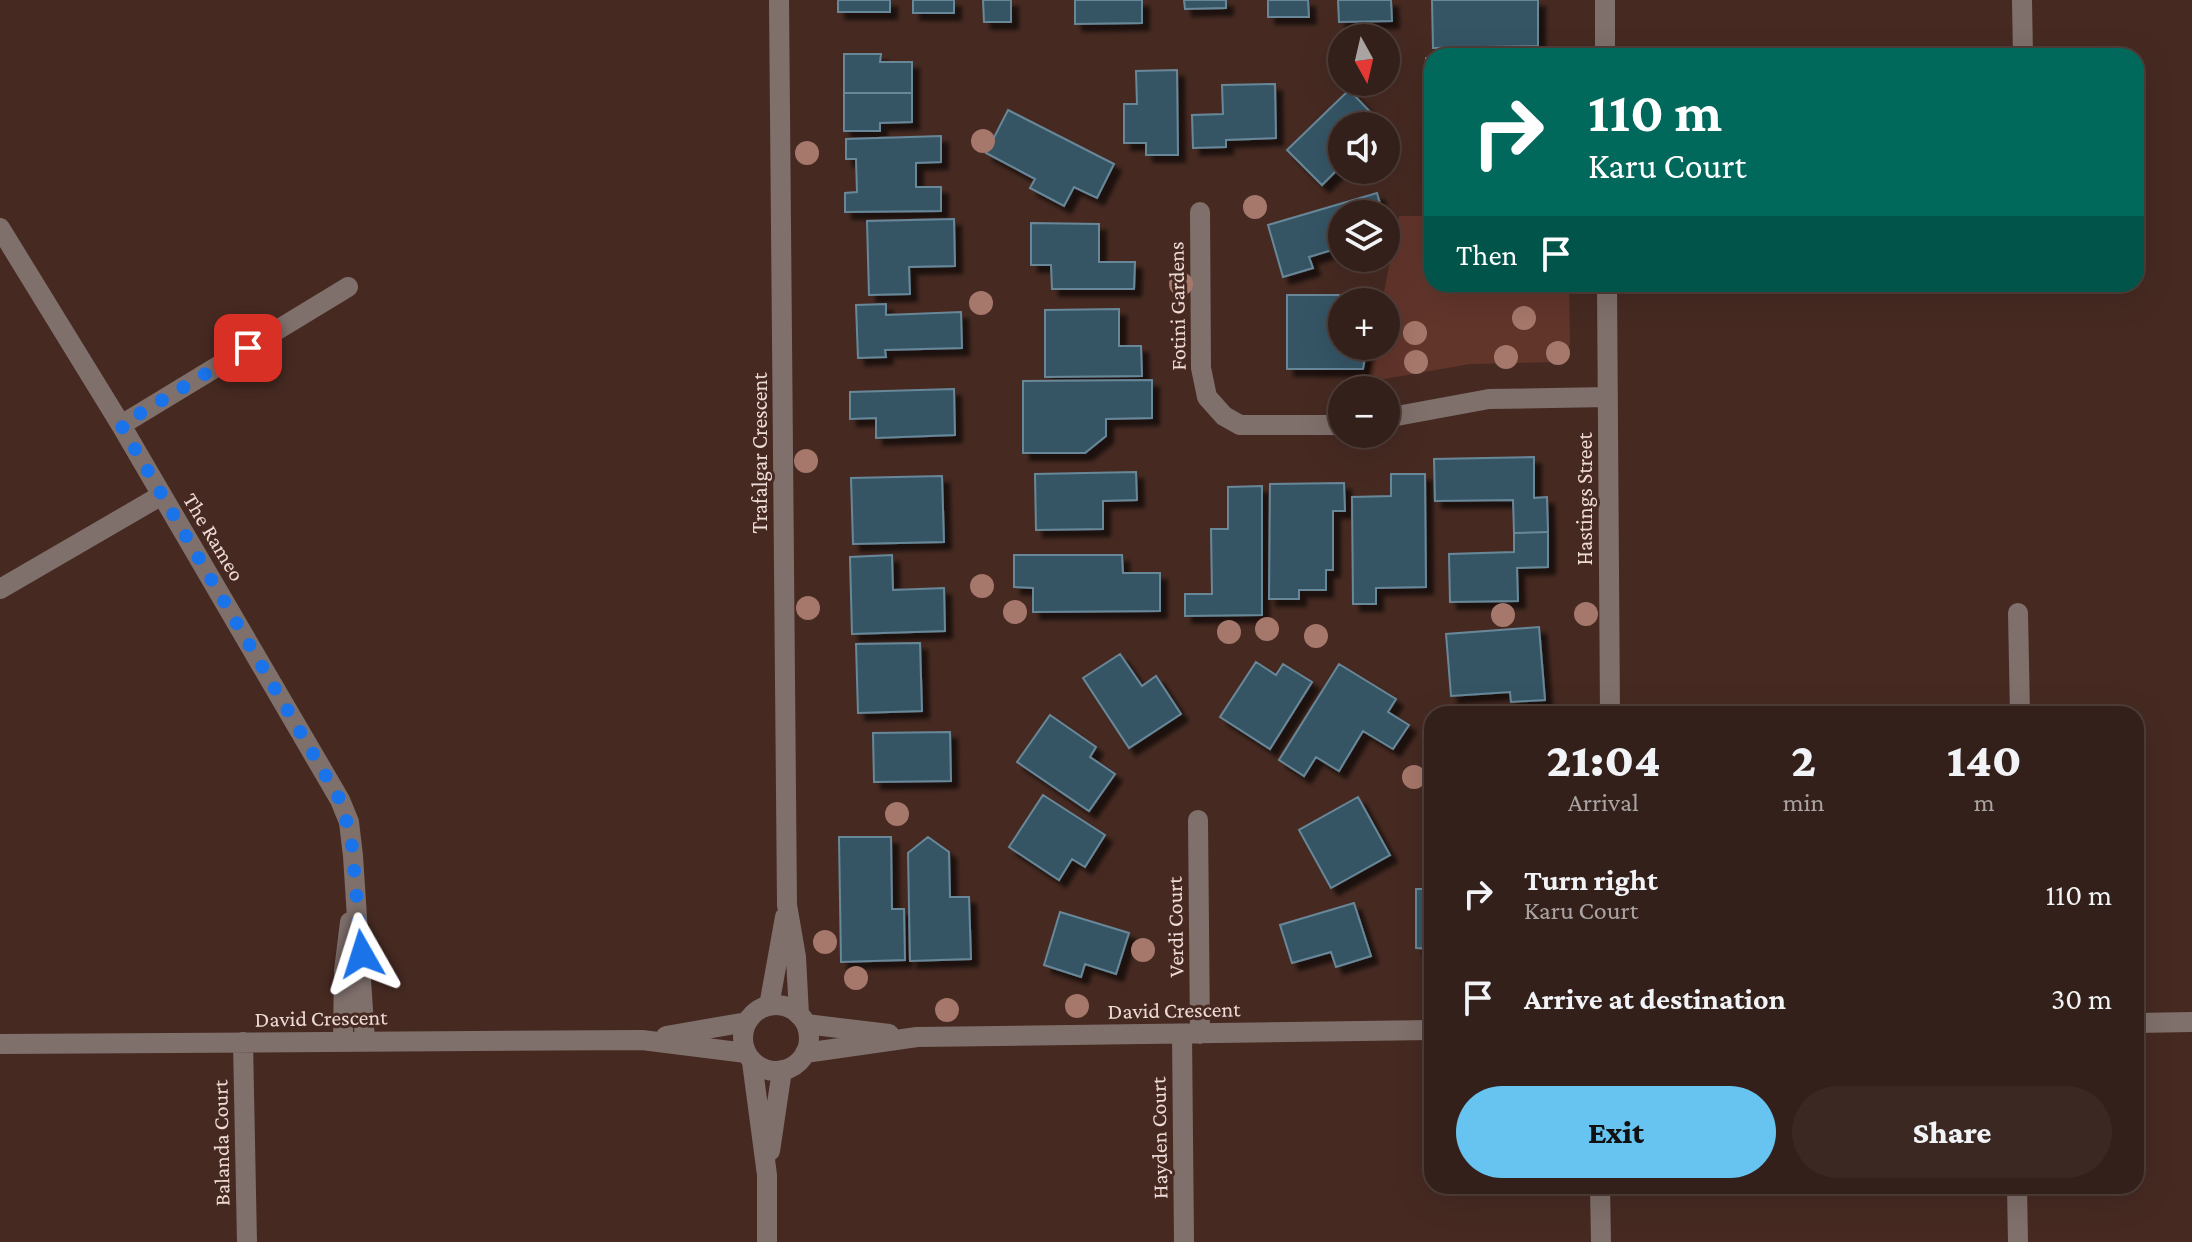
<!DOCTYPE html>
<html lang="en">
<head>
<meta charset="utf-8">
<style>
	body { margin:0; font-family:"Crimson Pro",serif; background:#3c2823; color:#f1f3f6; height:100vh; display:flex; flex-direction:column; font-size:30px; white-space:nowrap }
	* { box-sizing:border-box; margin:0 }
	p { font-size:26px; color:#a9a3a2 }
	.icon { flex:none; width:44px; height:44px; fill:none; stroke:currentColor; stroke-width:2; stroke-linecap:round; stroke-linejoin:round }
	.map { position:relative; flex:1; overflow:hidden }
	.sheet { position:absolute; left:1424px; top:706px; width:720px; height:488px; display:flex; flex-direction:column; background:#34201a; border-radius:24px; box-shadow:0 8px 32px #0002,0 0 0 2px #4e3e39 }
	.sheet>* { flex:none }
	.top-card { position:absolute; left:1424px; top:48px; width:720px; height:244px; border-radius:24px; box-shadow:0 8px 32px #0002,0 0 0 2px #4e3e39; background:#00695c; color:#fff; overflow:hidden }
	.needle { width:52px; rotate:172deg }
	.buttons { position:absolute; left:1328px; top:24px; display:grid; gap:16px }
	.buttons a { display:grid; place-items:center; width:72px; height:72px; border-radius:50%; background:#34201a; box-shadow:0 8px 32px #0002,0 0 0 2px #4e3e39; font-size:40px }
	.pin { position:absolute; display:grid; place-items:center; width:68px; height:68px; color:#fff; margin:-34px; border-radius:16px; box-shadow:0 4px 12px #0006 }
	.me { position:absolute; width:88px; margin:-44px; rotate:354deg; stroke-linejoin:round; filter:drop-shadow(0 0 6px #0008) }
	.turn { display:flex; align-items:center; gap:28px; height:168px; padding:0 32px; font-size:36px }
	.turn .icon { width:104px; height:104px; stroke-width:2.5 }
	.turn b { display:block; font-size:56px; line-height:68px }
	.then { display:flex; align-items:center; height:76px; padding:0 32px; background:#0003; gap:16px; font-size:30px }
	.eta { display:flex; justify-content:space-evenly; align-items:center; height:136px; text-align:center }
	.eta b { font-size:48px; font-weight:800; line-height:56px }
	.cta { display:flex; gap:16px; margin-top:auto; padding:16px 32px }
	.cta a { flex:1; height:92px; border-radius:48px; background:#67c4f0; color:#111; font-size:32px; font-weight:800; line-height:92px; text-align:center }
	.cta a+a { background:#3c2823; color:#f1f3f6 }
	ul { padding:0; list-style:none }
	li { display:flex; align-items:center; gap:24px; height:104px; padding:0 32px }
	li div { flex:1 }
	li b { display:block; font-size:30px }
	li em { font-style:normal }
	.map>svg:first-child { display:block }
</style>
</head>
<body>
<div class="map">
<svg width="2192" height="1242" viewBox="0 0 2192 1242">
	<defs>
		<filter id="shadow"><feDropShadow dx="7" dy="7" stdDeviation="2" flood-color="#0009"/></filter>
	</defs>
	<rect width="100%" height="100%" fill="#462a22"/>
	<path fill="#62352b" d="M1399 216H1432V284H1569L1570 345 1553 362 1470 364 1367 382 1374 346H1386V302H1382Z"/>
	<path fill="#365565" stroke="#688899" stroke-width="2" filter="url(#shadow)" d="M838 0H890V12H838Z
		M913 0H954V13H913Z
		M983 0H1011V22H984Z
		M1075 0H1142V23L1075 24Z
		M1184 0H1226V8L1185 9Z
		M1268 0H1308L1309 17H1268Z
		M1338 0H1391L1392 21 1339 22Z
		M1432 0H1538V46L1433 48Z
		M844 54H881L880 62H912V93H844Z
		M1432 57V112H1427L1426 58Z
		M1177 70 1178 155H1146V143H1124V104H1137L1136 71Z
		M1275 84 1276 138 1226 140V147L1193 148 1192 115 1223 114 1222 85Z
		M1349 90 1383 125 1342 126V165L1322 185 1287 150Z
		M844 93H912V122L880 123V131H844Z
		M1008 110 1114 164 1097 198 1074 187 1064 206 1030 188 1035 179 986 153Z
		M941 136V162L916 163V187H941V211L845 212V193L857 192 856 159H846V139Z
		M1377 193 1383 214H1342V247L1309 257 1313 268 1283 277 1268 225Z
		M954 219 955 266 909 267 910 294 869 295 867 221Z
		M1031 223 1099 224V262H1135L1134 289H1052L1051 265H1031Z
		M1287 295H1339L1342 346H1367L1363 369H1287Z
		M886 304V315L961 312 962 348 885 350 886 357 858 358 856 305Z
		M1119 309V346H1141L1142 376 1045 377V310Z
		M1152 380V418L1106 419V436L1085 453H1023V381Z
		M954 389 955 435 876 438V418L850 419V392Z
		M1534 457V498L1547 497 1548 532 1514 533 1513 500 1435 501 1434 459Z
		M1136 472 1137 500 1103 501V529L1036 530 1035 474Z
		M1391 474H1425L1426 587 1376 588V604H1353L1352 497 1391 496Z
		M942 476 944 542 853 544 851 478Z
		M1344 483 1345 511H1333V570H1326V590H1299V599H1269L1270 484Z
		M1262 486V615L1185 616V594H1212L1211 529H1228V487Z
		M1548 532V567L1517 568 1518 601 1450 602 1449 554 1514 552V533Z
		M892 555 893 590 944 588 945 631 852 634 850 557Z
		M1014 555H1122L1123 573H1160V611L1033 612V588L1014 587Z
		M1539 627 1545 700 1511 702 1510 692 1451 696 1446 634Z
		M920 643 922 711 858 713 856 644Z
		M1120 654 1142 686 1156 676 1181 714 1129 748 1083 678Z
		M1256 662 1276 675 1283 664 1312 682 1270 749 1220 717Z
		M1339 664 1396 699 1388 712 1409 725 1393 749 1363 731 1339 771 1316 757 1304 776 1279 760Z
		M1050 715 1096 747 1090 757 1115 774 1089 811 1017 762Z
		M950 732 951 781 874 782 873 733Z
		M1043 795 1105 835 1085 867 1072 859 1059 880 1009 847Z
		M1358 797 1390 855 1331 888 1299 830Z
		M839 837H891L892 909H904L905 960 841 962Z
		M928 837 949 852 950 897H969L971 959 910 961 908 853Z
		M1416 889H1432V949L1416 948Z
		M1354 903 1371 956 1336 967 1331 952 1292 963 1280 925Z
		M1060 912 1129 933 1116 974 1085 964 1081 977 1044 965Z"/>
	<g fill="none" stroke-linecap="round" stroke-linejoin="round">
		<path stroke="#80706c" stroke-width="20" d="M779 0 787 905 796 957 799 1015
			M1605 0V56
			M2022 0 2023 56
			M1200 212 1201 368 1207 397 1224 416 1240 425H1342
			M0 228 121 425 340 800 349 822 353 856 365 1041
			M1607 284 1610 714
			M1386 418 1489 399 1608 397
			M121 425 348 287
			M0 589 162 495
			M2018 613 2020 714
			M1198 820 1200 1034
			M743 1038a33 33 0 1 1 66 0a33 33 0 1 1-66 0Z
			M769 1006 785 917
			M2136 1023 2192 1022
			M806 1024 889 1034
			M1182 1034 1184 1242
			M666 1036 747 1022
			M343 1041 344 971 350 922
			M243 1042 247 1242
			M0 1044 642 1040 746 1053
			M805 1053 917 1037 1432 1030
			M752 1062 767 1175V1242
			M770 1151 782 1070
			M1600 1186 1601 1242
			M2017 1186 2018 1242"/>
	</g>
	<g fill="#a6776b">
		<circle cx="983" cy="141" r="12"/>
		<circle cx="807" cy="153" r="12"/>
		<circle cx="1255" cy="207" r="12"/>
		<circle cx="1181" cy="284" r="12"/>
		<circle cx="981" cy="303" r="12"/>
		<circle cx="1524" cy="318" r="12"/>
		<circle cx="1415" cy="333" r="12"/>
		<circle cx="1558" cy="353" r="12"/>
		<circle cx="1506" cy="357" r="12"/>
		<circle cx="1416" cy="362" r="12"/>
		<circle cx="806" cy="461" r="12"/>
		<circle cx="982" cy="586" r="12"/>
		<circle cx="808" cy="608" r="12"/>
		<circle cx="1015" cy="612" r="12"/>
		<circle cx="1586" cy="614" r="12"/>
		<circle cx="1503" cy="615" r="12"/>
		<circle cx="1267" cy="629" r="12"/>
		<circle cx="1229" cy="632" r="12"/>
		<circle cx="1316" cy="636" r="12"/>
		<circle cx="1414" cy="777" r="12"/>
		<circle cx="897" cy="814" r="12"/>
		<circle cx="825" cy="942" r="12"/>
		<circle cx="1143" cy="950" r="12"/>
		<circle cx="856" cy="978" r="12"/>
		<circle cx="1077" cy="1006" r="12"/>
		<circle cx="947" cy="1010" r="12"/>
	</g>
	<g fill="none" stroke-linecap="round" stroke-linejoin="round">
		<path stroke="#1a73e8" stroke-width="14" stroke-dasharray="0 25.2" d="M248 348 121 425 340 800 351 837 362 954"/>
	</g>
	<g text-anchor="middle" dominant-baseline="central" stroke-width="6" stroke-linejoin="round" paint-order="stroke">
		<g font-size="22" fill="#eedbd6" stroke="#462a22">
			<text transform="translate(1177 306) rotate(-91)">Fotini Gardens</text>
			<text transform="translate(759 453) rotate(-90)">Trafalgar Crescent</text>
			<text transform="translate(1584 499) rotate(-90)">Hastings Street</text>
			<text transform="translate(214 537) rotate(59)">The Rameo</text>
			<text transform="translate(1175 927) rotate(-91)">Verdi Court</text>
			<text transform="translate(1174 1010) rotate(-1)">David Crescent</text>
			<text transform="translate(321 1018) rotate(-1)">David Crescent</text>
			<text transform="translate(1159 1138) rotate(-91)">Hayden Court</text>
			<text transform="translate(221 1143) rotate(-91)">Balanda Court</text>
		</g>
	</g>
</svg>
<div class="buttons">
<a><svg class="needle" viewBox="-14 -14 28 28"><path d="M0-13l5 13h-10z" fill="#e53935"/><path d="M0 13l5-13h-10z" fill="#a9a3a2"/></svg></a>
<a><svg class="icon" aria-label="sound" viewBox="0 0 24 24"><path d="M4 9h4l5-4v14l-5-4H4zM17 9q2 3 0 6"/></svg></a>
<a><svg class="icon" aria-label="layers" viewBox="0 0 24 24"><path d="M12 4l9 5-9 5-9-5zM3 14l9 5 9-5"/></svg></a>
<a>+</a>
<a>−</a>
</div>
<div class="pin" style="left:248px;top:348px;background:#d93025"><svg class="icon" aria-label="arrive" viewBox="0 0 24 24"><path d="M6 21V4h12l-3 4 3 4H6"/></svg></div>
<svg class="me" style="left:362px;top:954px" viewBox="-20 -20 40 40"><path d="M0-17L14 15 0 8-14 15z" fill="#1a73e8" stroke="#fff" stroke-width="4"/></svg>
<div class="top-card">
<div class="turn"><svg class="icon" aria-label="right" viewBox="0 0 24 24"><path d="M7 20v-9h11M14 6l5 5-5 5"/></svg><div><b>110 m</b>Karu Court</div></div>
<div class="then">Then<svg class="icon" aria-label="arrive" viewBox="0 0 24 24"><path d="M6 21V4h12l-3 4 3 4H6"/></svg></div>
</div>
<section class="sheet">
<div class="eta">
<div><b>21:04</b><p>Arrival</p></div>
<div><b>2</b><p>min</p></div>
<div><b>140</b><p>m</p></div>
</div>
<ul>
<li><svg class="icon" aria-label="right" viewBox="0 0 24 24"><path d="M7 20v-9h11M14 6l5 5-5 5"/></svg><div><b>Turn right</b><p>Karu Court</p></div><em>110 m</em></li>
<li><svg class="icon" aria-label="arrive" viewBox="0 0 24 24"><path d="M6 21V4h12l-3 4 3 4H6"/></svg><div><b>Arrive at destination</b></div><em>30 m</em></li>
</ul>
<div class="cta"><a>Exit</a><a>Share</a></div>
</section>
</div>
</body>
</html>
